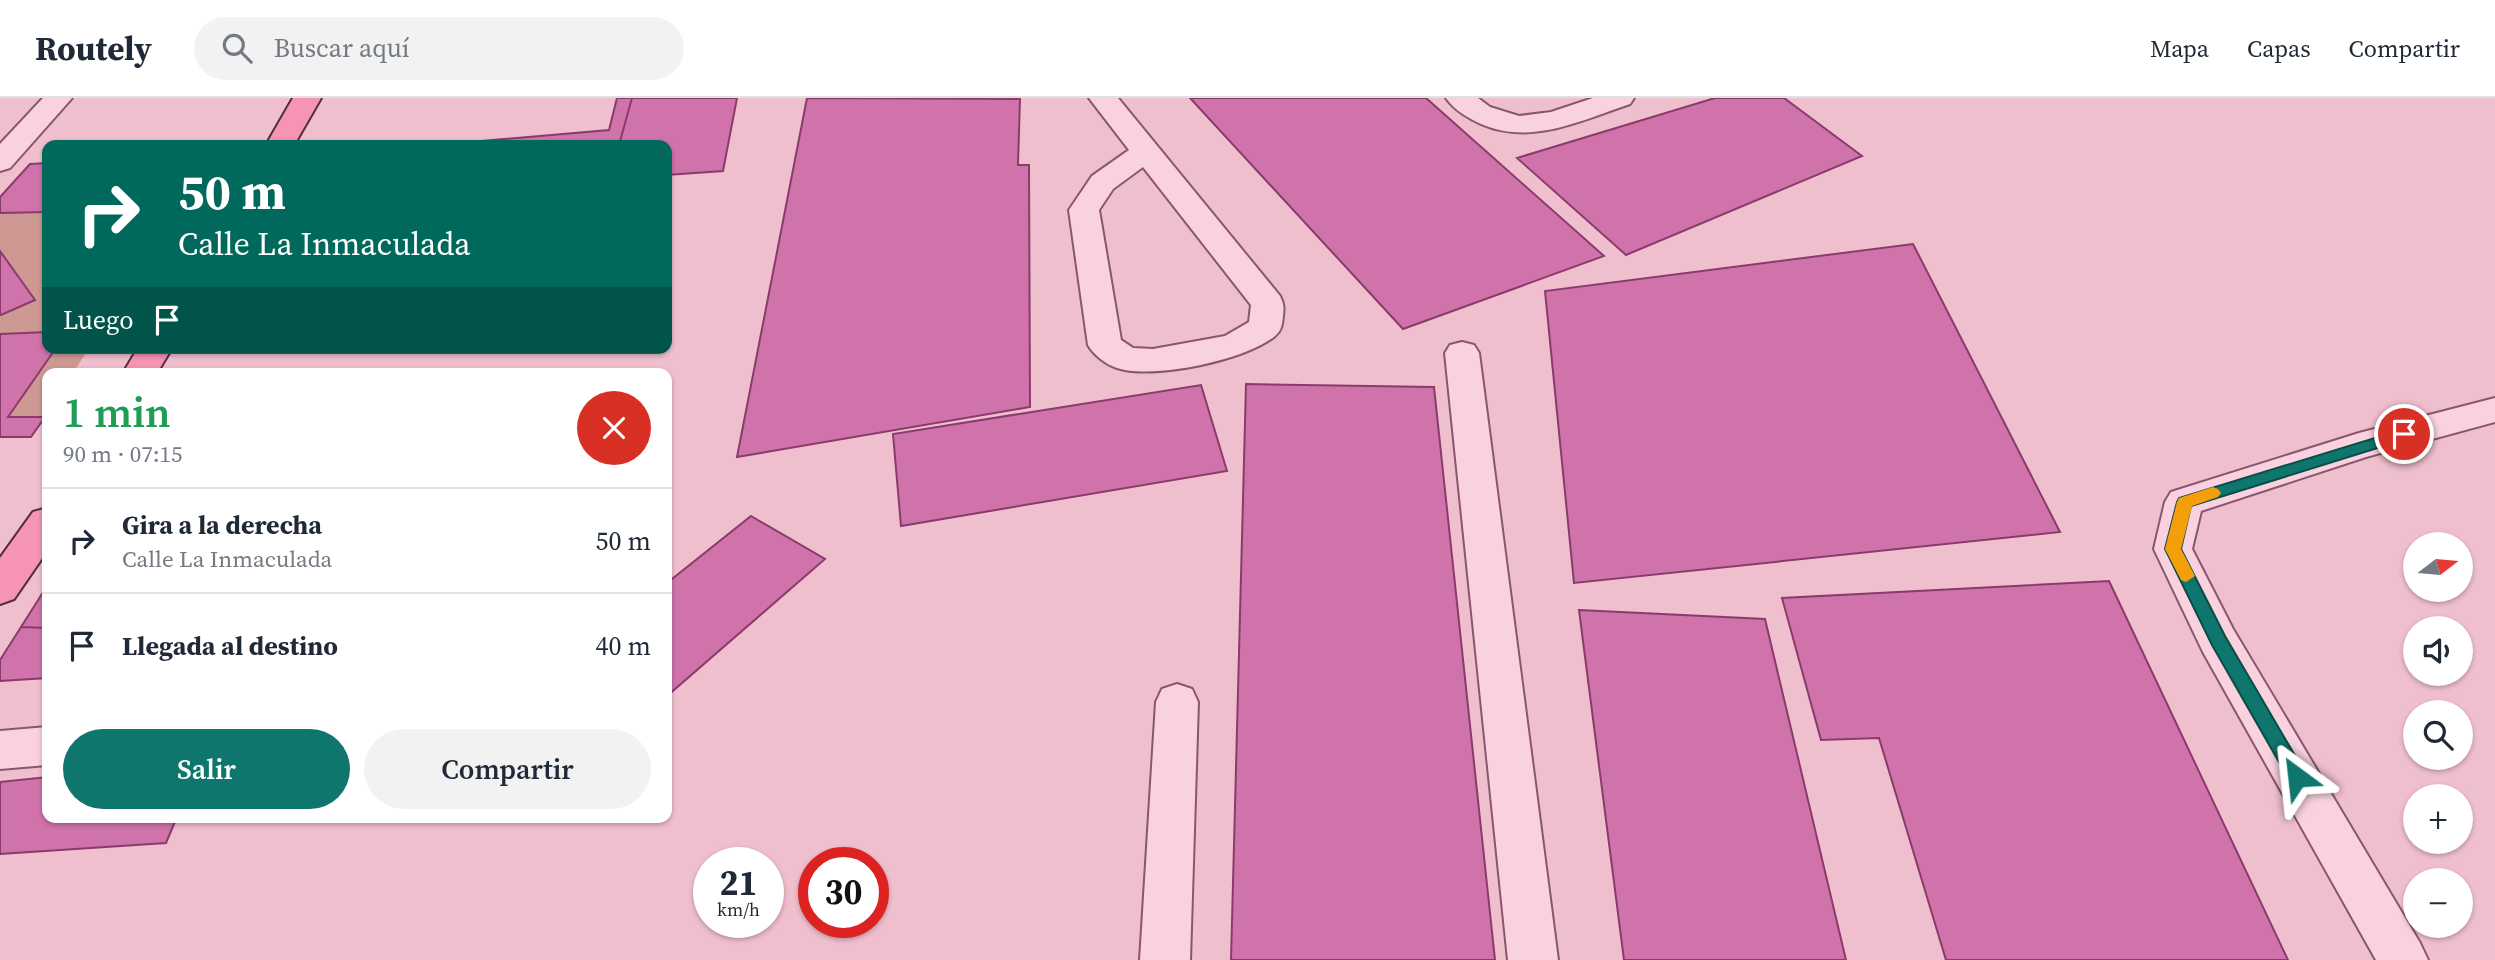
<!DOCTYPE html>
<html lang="es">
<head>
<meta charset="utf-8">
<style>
	body { margin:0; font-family:"Source Serif 4",serif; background:#f2f2f3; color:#1f2937; height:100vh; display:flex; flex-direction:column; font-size:26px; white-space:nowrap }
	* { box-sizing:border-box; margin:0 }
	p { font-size:23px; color:#747a83 }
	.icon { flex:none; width:38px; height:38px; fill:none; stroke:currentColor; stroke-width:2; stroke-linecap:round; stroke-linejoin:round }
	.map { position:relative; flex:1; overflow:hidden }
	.details { position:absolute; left:42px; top:270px; width:630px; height:455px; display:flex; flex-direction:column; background:#fff; border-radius:14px; box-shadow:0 2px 5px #0004 }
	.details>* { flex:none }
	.top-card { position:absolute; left:42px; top:42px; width:630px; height:214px; border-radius:14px; box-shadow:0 2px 5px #0004; background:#00695c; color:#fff; overflow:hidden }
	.needle { width:46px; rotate:74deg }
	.tools { position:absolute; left:2403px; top:434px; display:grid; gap:14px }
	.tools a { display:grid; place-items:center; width:70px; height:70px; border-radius:50%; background:#fff; box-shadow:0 2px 5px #0004; font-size:35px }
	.speed { position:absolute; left:693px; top:749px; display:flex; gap:14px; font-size:35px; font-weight:700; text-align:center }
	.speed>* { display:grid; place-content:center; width:91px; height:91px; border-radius:50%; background:#fff; box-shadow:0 2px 5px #0004; line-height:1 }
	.speed small { font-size:18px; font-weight:400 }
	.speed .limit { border:10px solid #d22; background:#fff; color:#111 }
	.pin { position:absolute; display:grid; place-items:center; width:60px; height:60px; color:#fff; margin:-30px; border:4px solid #fff; border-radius:50%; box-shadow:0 2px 7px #0007 }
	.me { position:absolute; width:77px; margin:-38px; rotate:330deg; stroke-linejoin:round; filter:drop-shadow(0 0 5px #0008) }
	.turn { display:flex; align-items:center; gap:24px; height:147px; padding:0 21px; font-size:32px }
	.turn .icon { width:91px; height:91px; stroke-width:2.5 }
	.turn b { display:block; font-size:49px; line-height:60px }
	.then { display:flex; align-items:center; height:66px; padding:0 21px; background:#0003; gap:14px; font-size:26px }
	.round { display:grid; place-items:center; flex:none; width:74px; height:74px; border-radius:37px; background:#f2f2f3 }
	.overview { display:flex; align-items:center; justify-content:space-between; height:119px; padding:0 21px }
	h1 { font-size:42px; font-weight:600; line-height:52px; color:#1e9e55 }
	.primary-button { display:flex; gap:14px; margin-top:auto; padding:14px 21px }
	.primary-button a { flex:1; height:80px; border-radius:42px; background:#0f766e; color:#fff; font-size:28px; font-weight:600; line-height:80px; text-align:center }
	.primary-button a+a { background:#f2f2f3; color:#1f2937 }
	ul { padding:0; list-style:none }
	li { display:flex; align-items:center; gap:21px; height:105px; padding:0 21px; border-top:2px solid #e0e1e3 }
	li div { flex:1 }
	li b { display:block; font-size:26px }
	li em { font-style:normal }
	header { display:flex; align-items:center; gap:42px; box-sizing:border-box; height:98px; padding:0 35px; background:#fff; border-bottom:2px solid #e0e1e3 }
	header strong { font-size:33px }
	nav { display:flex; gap:38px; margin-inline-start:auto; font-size:24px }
	.search { width:490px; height:63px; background:#f2f2f3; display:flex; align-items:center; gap:18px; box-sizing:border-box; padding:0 24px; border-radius:38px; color:#747a83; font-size:26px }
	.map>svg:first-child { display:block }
</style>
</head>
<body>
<header>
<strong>Routely</strong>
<div class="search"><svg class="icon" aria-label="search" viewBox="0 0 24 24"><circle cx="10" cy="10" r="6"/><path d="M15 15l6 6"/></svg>Buscar aquí</div>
<nav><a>Mapa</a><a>Capas</a><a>Compartir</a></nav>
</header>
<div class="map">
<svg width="2495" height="862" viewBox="0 0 2495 862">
	<rect width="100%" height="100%" fill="#f0bfce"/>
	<path fill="#ce9993" d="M47 114V234L0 236V217L35 202 0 153V115Z
		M56 250H89L73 275H47L45 319H8Z"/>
	<path fill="#d073ab" stroke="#8a3b6c" stroke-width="2" d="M617 0H632L619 47H434L609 32Z
		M632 0H737L723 73 667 77V47H619Z
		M807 0 1020 1 1018 67H1029L1030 309 737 359Z
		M1190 0H1426L1604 158 1403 231Z
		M1715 0H1784L1862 58 1626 157 1517 60Z
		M47 65V114L0 115V99L30 66Z
		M1913 146 2060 434 1574 485 1545 193Z
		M0 153 35 202 1 217H0Z
		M47 234V250H56L8 319H45L31 339H0V236Z
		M1246 286 1434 289 1495 862H1231Z
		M1201 287 1227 373 901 428 893 336Z
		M751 418 825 461 667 598V485Z
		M2109 483 2288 862H1946L1879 640 1821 642 1782 500Z
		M47 488V530L21 529Z
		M1579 512 1765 521 1846 862H1624Z
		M21 529 47 530V580L0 583V562Z
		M47 679V719H177L166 745 0 756V684Z"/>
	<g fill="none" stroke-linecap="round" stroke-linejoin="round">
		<defs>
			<path id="minor" d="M43 0H72L10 70 0 73V46Z
				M1089 0H1118L1280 198C1284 206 1284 210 1283 218 1282 226 1282 232 1275 238 1247 262 1152 282 1117 270 1105 266 1094 257 1088 247L1069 112 1092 78 1129 52ZM1143 69 1251 207 1249 224 1225 238 1153 251 1133 250 1121 242 1099 112 1113 91Z
				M1446 0H1478L1490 9 1519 18 1551 14 1593 0H1634L1630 6C1582 22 1531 48 1481 26 1468 20 1454 12 1446 0Z
				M1462 244 1474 247 1479 255 1558 862H1508L1445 255 1450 247Z
				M2495 300V324L2366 359 2201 413 2192 451 2233 531 2420 845 2428 862H2376L2203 554 2154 451 2165 404 2171 394 2359 335Z
				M1177 586 1192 591 1198 604 1190 862H1140L1156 604 1162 591Z
				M47 629V667L0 671V633Z"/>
			<path id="major" d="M293 0H321L294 47H266Z
				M138 250H172L157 275H123Z
				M47 410V453L14 501 0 506V460L33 414Z"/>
		</defs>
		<use href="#minor" stroke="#89566f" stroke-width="4"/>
		<use href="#major" stroke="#572b43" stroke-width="4"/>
		<use href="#minor" fill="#fad2df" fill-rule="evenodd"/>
		<use href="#major" fill="#f694b4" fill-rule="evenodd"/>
	</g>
	<path fill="#0f766e" stroke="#0a4d48" stroke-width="2" d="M2404 331 2412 336 2410 340 2191 408 2181 451 2225 538 2304 673 2306 679 2304 685 2297 687 2291 685 2212 547 2165 451 2177 404 2179 400Z"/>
	<path fill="#f59e0b" d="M2213 389 2218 391 2221 395 2218 399 2192 408 2181 451 2195 478 2186 484 2181 482 2165 451 2177 404 2179 400Z"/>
</svg>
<div class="tools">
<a><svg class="needle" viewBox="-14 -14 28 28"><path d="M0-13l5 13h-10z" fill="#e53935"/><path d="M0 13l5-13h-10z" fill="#747a83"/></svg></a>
<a><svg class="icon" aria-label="sound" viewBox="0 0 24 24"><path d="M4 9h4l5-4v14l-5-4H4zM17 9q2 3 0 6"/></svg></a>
<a><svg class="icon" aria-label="search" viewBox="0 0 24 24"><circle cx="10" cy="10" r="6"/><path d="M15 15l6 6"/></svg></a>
<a>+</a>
<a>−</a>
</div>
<div class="speed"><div>21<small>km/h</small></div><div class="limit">30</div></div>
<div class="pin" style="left:2404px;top:336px;background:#d93025"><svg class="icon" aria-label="arrive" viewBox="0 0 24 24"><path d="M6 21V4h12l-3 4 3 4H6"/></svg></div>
<svg class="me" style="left:2297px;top:679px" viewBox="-20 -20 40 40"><path d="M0-17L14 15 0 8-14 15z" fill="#0f766e" stroke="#fff" stroke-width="4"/></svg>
<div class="top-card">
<div class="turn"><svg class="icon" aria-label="right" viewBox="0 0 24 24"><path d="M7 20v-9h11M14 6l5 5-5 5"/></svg><div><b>50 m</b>Calle La Inmaculada</div></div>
<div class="then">Luego<svg class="icon" aria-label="arrive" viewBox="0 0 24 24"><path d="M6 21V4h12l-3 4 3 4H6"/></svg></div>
</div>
<section class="details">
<div class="overview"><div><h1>1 min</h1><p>90 m · 07:15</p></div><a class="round" style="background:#d93025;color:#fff"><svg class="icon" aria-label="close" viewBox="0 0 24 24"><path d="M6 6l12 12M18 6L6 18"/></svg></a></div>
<ul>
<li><svg class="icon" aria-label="right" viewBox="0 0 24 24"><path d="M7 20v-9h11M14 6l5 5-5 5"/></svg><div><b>Gira a la derecha</b><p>Calle La Inmaculada</p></div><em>50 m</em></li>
<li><svg class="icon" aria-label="arrive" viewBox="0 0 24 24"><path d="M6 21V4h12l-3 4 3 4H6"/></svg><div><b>Llegada al destino</b></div><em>40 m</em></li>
</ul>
<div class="primary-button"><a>Salir</a><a>Compartir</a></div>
</section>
</div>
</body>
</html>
